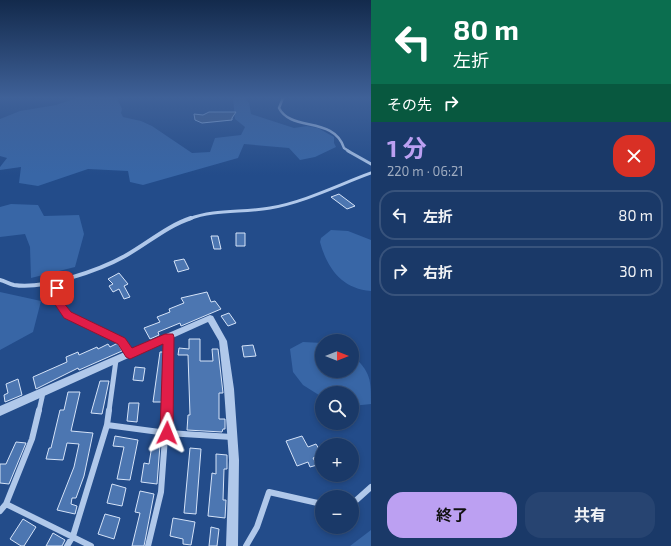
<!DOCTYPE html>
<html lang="ja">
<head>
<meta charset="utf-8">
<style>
	body { margin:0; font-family:"Exo 2","Noto Sans JP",sans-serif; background:#274471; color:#f1f3f6; height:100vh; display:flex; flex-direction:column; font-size:15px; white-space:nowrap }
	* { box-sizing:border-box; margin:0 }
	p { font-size:13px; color:#9facc0 }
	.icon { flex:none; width:22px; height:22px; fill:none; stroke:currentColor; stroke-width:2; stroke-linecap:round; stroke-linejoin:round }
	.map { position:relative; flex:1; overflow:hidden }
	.sheet { display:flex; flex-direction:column; background:#1a3968; width:300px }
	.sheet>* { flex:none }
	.guide { background:#0b6e4f; color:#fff; overflow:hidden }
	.needle { width:26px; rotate:90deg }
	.buttons { position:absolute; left:315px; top:334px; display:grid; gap:8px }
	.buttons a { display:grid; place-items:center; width:44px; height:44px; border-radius:50%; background:#1a3968; box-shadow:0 2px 6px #0003,0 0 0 1px #38537c; font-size:20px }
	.pin { position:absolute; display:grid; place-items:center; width:34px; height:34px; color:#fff; margin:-17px; border-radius:8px; box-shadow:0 2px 6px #0006 }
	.me { position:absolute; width:44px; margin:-22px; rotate:2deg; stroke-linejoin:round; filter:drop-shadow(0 0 3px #0008) }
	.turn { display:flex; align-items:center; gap:14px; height:84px; padding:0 16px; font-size:18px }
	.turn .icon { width:52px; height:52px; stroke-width:2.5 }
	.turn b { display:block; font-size:28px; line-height:34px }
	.then { display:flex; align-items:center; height:38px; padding:0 16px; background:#0003; gap:8px; font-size:15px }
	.round { display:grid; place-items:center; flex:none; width:42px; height:42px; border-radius:16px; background:#274471 }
	.head { display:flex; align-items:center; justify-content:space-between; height:68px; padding:0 16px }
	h1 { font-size:24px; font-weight:700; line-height:30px; color:#bca0f2 }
	.cta { display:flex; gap:8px; margin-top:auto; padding:8px 16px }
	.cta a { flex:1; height:46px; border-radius:16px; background:#bca0f2; color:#111; font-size:16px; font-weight:700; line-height:46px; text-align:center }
	.cta a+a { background:#274471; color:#f1f3f6 }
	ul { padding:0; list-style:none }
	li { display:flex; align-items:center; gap:12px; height:50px; margin:0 8px 6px; padding:0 8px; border:2px solid #38537c; border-radius:16px }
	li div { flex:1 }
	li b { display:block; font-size:15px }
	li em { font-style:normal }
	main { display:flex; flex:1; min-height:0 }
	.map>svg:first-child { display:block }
</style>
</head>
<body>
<main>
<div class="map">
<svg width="371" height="546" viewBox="0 0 371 546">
	<rect width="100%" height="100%" fill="#234c8a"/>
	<path fill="#3866a6" d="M77 98H117L122 109 121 113 123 117 141 121 152 126 192 153 210 152 215 138 241 135 245 127 235 119 233 98H244L249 103 251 114 294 128 307 126 318 128 334 137V143L336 147 315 157 300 160 289 148 244 144 238 158 143 185 130 182 128 171 88 169 38 186 19 183 21 167 0 170V167L7 158 0 156V119L20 111 56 105Z
		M11 204 38 205 44 216 79 215 84 234 75 267 31 278 30 247 25 234 0 237V207Z
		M331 230 348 231 371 240V291C342 289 327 268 320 242L321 238Z
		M0 292 41 301 33 332 0 350Z
		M303 342 322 343V371H352V355C371 372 371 380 371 404L352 406V393H322V397L303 385 293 372 290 349Z
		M371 530V546H350Z"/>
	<path fill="#43608c" stroke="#a4c2eb" d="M209 112H236L232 118V120L202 123 195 120 194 114 203 115Z"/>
	<path fill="#4c76b1" stroke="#d5e3f8" d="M339 194 355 206 347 209 331 197Z
		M236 233H245V246H236Z
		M211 236H218L221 249H214Z
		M184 259 189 269 178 272 174 261Z
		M119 273 128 284 124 286 130 297 124 299 119 289 113 292 109 286 113 284 108 279Z
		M207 292 211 302 215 301 221 309 181 326 180 323 158 332 159 335 150 339 144 328 160 322 157 317 170 312 169 309 184 303 181 298Z
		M229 313 236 323 228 326 221 316Z
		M189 339H200V361H213L212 349H218L223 393H219V419H225V429H223L222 432 187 430 188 415H190L188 355H178L179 348 189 349Z
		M118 343 122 351 79 370 78 368 36 389 33 377 67 362 66 357 78 352 79 355 97 347 98 349 108 344 110 347Z
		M253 345 256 356 244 357 242 346Z
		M160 352H165L163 402H153Z
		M135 367 145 368 143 381 133 380Z
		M18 379 22 395 5 402 4 395 8 393 6 384Z
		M100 381H109L102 414 91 413Z
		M68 392H80L71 431 93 433 84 476 76 498H72L71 504 77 506 75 514 57 510 74 467 79 444 67 443 63 460 46 459 49 448H51L60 410H64Z
		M129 403H139L137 422 127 421Z
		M115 436 138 440 130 480 117 479 124 447 113 446Z
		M302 436 308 447 316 444 322 454 313 458 317 465 310 467 308 462 297 466 286 441Z
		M16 442 26 443 9 484 0 483V464H6Z
		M152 445H160L157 484 141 482 144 463 149 464Z
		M190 448 201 449 196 514 184 513Z
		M216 454 227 455V469H224L223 500H226L225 518 208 516 212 473 216 474Z
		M112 484 126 488 122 506 107 503Z
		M140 491 154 494 144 546H132L140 513 135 512Z
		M105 514 120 518 114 539 98 534Z
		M173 518 195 522 191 545 183 544V539L170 536Z
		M23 519 36 527 24 546H21L10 539Z
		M211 527 219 529 217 546H209Z
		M53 533 65 540 62 546H46Z"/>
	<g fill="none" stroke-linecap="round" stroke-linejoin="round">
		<path stroke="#b0c8ea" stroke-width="2.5" d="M283 98 279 108C291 132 334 116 344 148L350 152"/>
		<path stroke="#b0c8ea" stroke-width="3" d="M348 151 371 164
			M189 219C215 209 243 213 270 208 305 202 338 185 371 173"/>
		<path stroke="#b0c8ea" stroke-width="4" d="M0 280C5 281 9 284 14 285 43 290 100 270 125 256 148 243 167 226 191 218
			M59 303 54 297 59 279"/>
		<path stroke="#b0c8ea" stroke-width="5" d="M58 302 68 315 122 341 130 354
			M39 411 43 393
			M109 411 116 360
			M167 411 169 337"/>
		<path stroke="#b0c8ea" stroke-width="6" d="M107 425 167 433 232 437
			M6 504 91 546
			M352 504 371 487
			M0 511 6 504 32 439 39 410
			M67 546 73 536 107 425 109 410
			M148 546 161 492 167 410
			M246 546 257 527 269 492 322 504"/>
		<path fill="#b0c8ea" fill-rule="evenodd" d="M210 315 213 316 227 341 234 389 239 460 238 546H226L229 460 224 389 219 341 208 322 0 416V406Z"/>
	</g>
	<linearGradient id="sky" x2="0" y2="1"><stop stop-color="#132a4c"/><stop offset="0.56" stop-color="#3f6198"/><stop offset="1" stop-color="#3f6198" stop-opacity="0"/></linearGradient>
	<rect width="371" height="175" fill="url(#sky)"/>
	<path fill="#e11d48" stroke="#92132f" d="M57 285 61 288 59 297 71 312 125 338 132 348 165 334H173L174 337 173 433 171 438 167 440 162 438 160 433 163 344 130 359 126 357 118 344 64 318 50 297 52 288Z"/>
</svg>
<div class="buttons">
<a><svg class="needle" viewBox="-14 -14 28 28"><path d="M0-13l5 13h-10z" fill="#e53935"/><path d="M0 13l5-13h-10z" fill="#9facc0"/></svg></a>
<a><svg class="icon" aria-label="search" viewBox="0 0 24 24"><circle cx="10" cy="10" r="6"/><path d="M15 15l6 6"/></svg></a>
<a>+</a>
<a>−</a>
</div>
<div class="pin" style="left:57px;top:288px;background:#d93025"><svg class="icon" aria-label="arrive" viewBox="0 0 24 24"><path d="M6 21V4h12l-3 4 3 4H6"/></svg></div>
<svg class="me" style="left:167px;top:433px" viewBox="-20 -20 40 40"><path d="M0-17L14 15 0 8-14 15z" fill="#e11d48" stroke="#fff" stroke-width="4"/></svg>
</div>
<section class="sheet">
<div class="guide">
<div class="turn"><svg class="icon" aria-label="left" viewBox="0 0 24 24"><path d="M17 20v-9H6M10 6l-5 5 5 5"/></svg><div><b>80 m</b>左折</div></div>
<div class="then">その先<svg class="icon" aria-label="right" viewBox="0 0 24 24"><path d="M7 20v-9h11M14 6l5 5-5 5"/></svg></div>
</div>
<div class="head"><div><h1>1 分</h1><p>220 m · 06:21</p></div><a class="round" style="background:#d93025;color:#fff"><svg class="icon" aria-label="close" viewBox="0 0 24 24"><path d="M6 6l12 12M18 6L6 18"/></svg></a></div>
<ul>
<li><svg class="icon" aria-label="left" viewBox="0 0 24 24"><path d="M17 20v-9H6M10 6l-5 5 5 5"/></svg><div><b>左折</b></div><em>80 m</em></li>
<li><svg class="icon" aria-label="right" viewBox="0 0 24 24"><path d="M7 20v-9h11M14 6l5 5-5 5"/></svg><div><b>右折</b></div><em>30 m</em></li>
</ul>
<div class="cta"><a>終了</a><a>共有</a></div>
</section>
</main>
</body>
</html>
